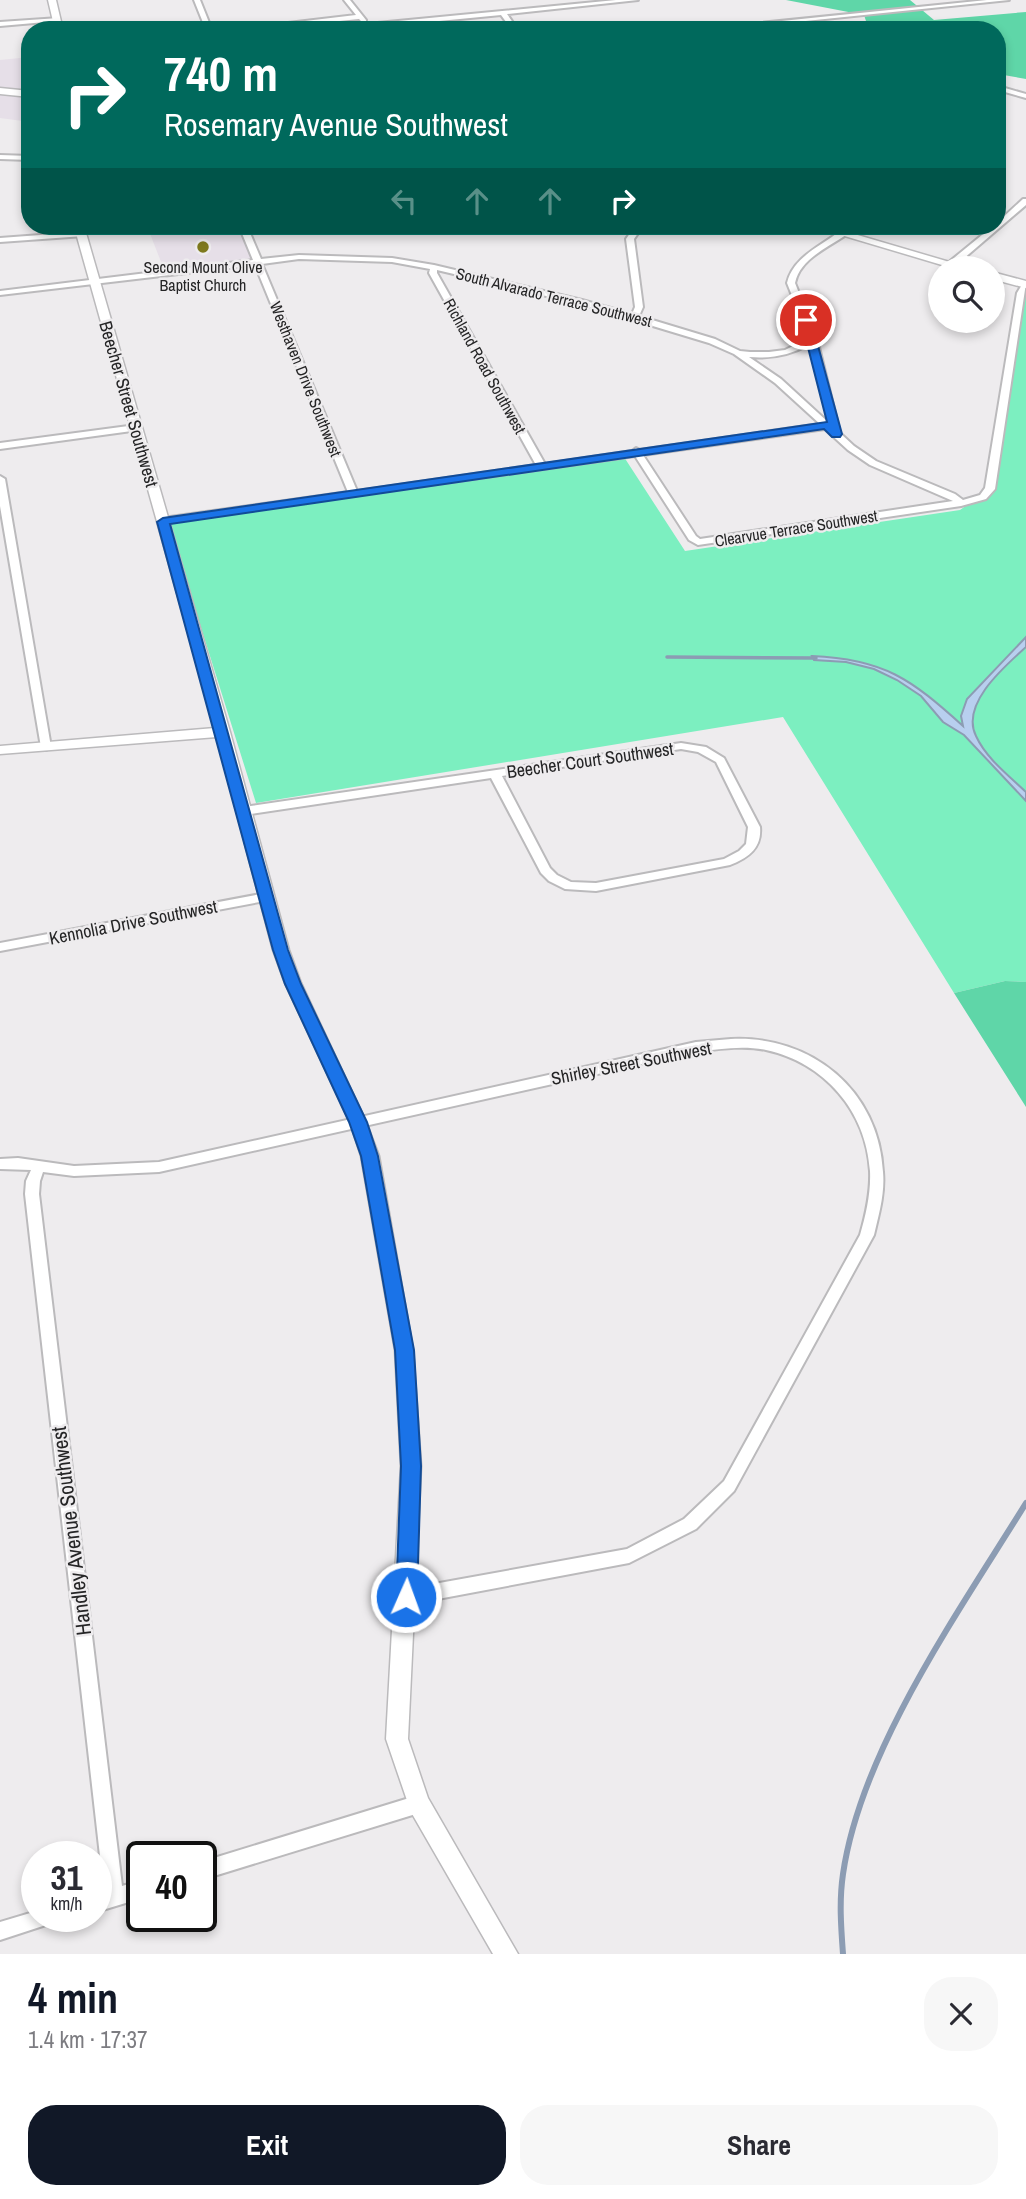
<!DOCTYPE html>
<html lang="en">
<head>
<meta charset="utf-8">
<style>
	body { margin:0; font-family:"Archivo Narrow",sans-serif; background:#f7f7f7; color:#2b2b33; height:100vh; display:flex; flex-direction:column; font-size:26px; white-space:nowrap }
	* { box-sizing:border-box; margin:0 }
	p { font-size:23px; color:#7c7c81 }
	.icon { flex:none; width:38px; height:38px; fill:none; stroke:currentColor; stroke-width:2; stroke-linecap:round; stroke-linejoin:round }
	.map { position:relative; height:1954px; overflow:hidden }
	.panel { display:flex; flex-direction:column; background:#fff; flex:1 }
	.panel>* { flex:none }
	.guide { position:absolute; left:21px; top:21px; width:985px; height:214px; border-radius:28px; box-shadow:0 4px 10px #0003; background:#00695c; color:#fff; overflow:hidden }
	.buttons { position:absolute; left:928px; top:256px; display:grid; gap:14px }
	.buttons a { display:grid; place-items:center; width:77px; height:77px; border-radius:50%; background:#fff; box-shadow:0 4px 10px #0003; font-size:35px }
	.speed { position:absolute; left:21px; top:1841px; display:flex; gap:14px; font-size:35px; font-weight:700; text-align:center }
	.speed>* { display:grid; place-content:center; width:91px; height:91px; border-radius:50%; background:#fff; box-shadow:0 4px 10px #0003; line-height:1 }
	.speed small { font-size:18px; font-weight:400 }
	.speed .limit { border:4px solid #111; border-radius:10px; background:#fff; color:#111 }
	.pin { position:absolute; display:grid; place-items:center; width:60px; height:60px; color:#fff; margin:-30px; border:4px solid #fff; border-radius:50%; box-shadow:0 2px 7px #0007 }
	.me { position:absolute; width:77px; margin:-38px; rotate:2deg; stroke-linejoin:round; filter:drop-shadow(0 0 5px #0008) }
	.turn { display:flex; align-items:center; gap:24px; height:147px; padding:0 28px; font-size:32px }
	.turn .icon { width:91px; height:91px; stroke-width:2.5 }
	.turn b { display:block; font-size:49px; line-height:60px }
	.lanes { display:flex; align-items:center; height:66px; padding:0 28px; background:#0003; justify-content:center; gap:35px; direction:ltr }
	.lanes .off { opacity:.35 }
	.round { display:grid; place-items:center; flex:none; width:74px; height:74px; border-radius:28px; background:#f7f7f7 }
	.headline { display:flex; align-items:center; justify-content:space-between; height:119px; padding:0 28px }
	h1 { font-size:42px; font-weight:800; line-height:52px; color:#111827 }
	.cta { display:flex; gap:14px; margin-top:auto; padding:14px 28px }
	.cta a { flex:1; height:80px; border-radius:28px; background:#111827; color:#fff; font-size:28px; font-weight:800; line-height:80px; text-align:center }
	.cta a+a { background:#f7f7f7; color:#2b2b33 }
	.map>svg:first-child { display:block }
</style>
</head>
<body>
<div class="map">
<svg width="1026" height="1954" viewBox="0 0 1026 1954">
	<rect width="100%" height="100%" fill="#eeecee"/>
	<path fill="#e6dfe8" d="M30 57V122L0 118V60Z
		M147 226H241L255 264 165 272Z"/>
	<path fill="#7cefc0" d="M1021 283 1026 284V982L1005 981 954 993 783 717 256 803 168 522 624 457 685 551 960 510 992 487Z"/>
	<path fill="#5fd6a8" d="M786 0H910L934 20 1026 12V79L998 74V30H869L864 15Z
		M1005 981 1026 982V1107L954 993Z"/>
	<path fill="#b8cfef" stroke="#8c9cb3" stroke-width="2" d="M1026 637V647C1005 666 960 704 976 736 986 758 1008 775 1026 792V801L964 735 943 722 921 696 897 680 874 669 846 662 814 660 812 656C884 659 911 679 963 726L961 716 967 699Z"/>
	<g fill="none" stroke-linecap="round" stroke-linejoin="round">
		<path stroke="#8c9cb3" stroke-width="3.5" d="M667 657 816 658"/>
		<path stroke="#8c9cb3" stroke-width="6" d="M843 1954C841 1927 839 1901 843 1874 861 1749 960 1610 1026 1503"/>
		<defs>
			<path id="minor" d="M194 0H200L212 30H206Z
				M344 0H350L366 20V22H362L359 19 252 30H228L356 15Z
				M616 0H638L507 14 518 30H512L501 15 367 28 364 26 367 24Z
				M987 0H1009L717 30H692Z
				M59 18 57 21 0 26V22Z
				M998 86 1026 94V98L998 90Z
				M0 155 30 156V160L0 159Z
				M1023 199H1026V205L955 266H949V262L993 226H998V222Z
				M239 226H247L261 259 299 255 392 258 434 265 582 300 632 314 635 307 626 239 635 226H643L634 239 643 307 639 316 715 339 740 351 750 352H769L785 350 809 338 787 283C793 257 821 246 840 231H846V235C827 248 800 259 795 283L817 339 840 433 854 446 876 461 955 494 963 500 980 495 985 488 1017 293 1023 283H1026L995 489 986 499 961 506 698 545 689 540 635 456 160 523V519L163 518 348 492 255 265 0 295V291L253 260ZM299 259 392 262 430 269 429 273 536 465 357 491 262 264ZM437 270 580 304 709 343 734 354 775 383 820 424 640 450 636 448 632 451 545 464 437 273ZM810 344 829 423 781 379 749 357C771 359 791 355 810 344ZM825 429 848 450 870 465 953 501 700 539 696 536 643 455Z
				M81 232H84V236L0 242V238Z
				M136 425 139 426V430L0 449V443Z
				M0 476 5 479 51 747 46 750 41 747 0 506Z
				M681 743 706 747 724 758 760 827C762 848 748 858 730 865L596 891 565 889 549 881 541 873 491 778 244 815 238 811 244 807ZM681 749 698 752 716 762 748 827 746 844 739 851 724 859 596 883 571 882 557 875 550 868 502 776Z
				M266 893 270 894 272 897 270 900 0 951V943Z
				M731 1039C811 1035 879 1090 883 1172 885 1193 879 1214 874 1235L734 1491 696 1529 629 1563 406 1605 400 1602 398 1597 400 1592 406 1589 627 1549 684 1519 724 1481 860 1235C866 1214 871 1193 870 1171 866 1111 825 1063 766 1050 743 1045 719 1049 696 1052L159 1172 74 1176 43 1172 40 1181 39 1194 122 1886 142 1880V1898L96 1912V1894L104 1891 25 1194 26 1181 31 1170 0 1169V1159L18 1158 74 1166 159 1162 696 1042Z
				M419 1795 425 1798 428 1804 425 1810 419 1813 201 1880V1862Z
				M37 1911V1916H58L55 1922 0 1940V1922Z"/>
			<path id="tertiary" d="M48 0H56L63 30H55Z
				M74 226H84L230 732 289 950 301 983 366 1122 379 1156 413 1350 421 1466 408 1739 428 1798 518 1954H493L411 1812 386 1739 401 1466 395 1350 361 1156 350 1122 285 983 273 950 217 737 0 754V746L215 728Z"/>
			<path id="secondary" d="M0 88 30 91V97L0 94Z
				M811 226H827L970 268H952Z
				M992 272 1026 281V288L992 279Z"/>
		</defs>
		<use href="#minor" stroke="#bbbabc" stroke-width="4"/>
		<use href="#tertiary" stroke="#bbbabc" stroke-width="3"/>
		<use href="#secondary" stroke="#bbbabc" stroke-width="3"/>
		<use href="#minor" fill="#fff" fill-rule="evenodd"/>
		<use href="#tertiary" fill="#fff" fill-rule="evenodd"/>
		<use href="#secondary" fill="#fff" fill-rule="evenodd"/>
	</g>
	<path fill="#1a73e8" stroke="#114b97" stroke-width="2" d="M806 317 811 320 842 434 840 437H832L824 429 170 524 288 950 301 984 367 1122 378 1156 414 1350 421 1466 417 1597 414 1603 406 1606 399 1603 396 1597 401 1466 395 1350 361 1156 349 1122 285 984 273 950 157 522 163 518 827 422 801 320Z"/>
	<circle fill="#7e791e" stroke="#eeecee" stroke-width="2.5" cx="203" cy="247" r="7"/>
	<g text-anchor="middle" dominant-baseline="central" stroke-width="5" stroke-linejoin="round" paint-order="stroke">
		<g font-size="16" fill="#252526" stroke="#eeecee">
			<text x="203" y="267">Second Mount Olive<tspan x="203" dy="18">Baptist Church</tspan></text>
		</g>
		<g font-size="16" fill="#252526" stroke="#eeecee">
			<text transform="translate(554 297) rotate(14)">South Alvarado Terrace Southwest</text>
			<text transform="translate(485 366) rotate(61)">Richland Road Southwest</text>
			<text transform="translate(306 379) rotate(68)">Westhaven Drive Southwest</text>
			<text transform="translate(796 528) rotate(-9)">Clearvue Terrace Southwest</text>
		</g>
		<g font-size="18" fill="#252526" stroke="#eeecee">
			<text transform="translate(129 404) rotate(74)">Beecher Street Southwest</text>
			<text transform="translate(590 760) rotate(-8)">Beecher Court Southwest</text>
			<text transform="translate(133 922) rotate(-11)">Kennolia Drive Southwest</text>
			<text transform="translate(631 1063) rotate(-11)">Shirley Street Southwest</text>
		</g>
		<g font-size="21" fill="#252526" stroke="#eeecee">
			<text transform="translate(71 1531) rotate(-97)">Handley Avenue Southwest</text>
		</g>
	</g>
</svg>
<div class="buttons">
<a><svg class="icon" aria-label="search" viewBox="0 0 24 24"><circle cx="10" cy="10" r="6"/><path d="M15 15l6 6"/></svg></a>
</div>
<div class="speed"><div>31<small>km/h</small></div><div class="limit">40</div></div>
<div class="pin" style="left:806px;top:320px;background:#d93025"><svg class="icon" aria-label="arrive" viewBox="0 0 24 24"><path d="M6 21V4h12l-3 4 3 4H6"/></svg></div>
<svg class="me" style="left:406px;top:1597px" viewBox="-20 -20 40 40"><circle r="17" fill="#1a73e8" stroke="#fff" stroke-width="3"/><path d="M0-11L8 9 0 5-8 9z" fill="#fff"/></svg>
<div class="guide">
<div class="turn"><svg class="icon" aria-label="right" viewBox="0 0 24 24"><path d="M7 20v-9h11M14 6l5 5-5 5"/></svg><div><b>740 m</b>Rosemary Avenue Southwest</div></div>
<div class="lanes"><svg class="icon off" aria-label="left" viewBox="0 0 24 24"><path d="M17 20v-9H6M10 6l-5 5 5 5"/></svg><svg class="icon off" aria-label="ahead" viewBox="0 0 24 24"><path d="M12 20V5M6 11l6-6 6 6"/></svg><svg class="icon off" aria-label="ahead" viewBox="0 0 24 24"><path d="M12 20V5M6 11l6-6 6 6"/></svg><svg class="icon" aria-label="right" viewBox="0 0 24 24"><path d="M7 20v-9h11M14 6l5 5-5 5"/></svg></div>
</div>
</div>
<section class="panel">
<div class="headline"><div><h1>4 min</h1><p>1.4 km · 17:37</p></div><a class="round"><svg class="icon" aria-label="close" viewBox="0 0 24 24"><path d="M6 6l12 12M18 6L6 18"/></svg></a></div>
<div class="cta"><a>Exit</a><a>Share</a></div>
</section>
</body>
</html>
